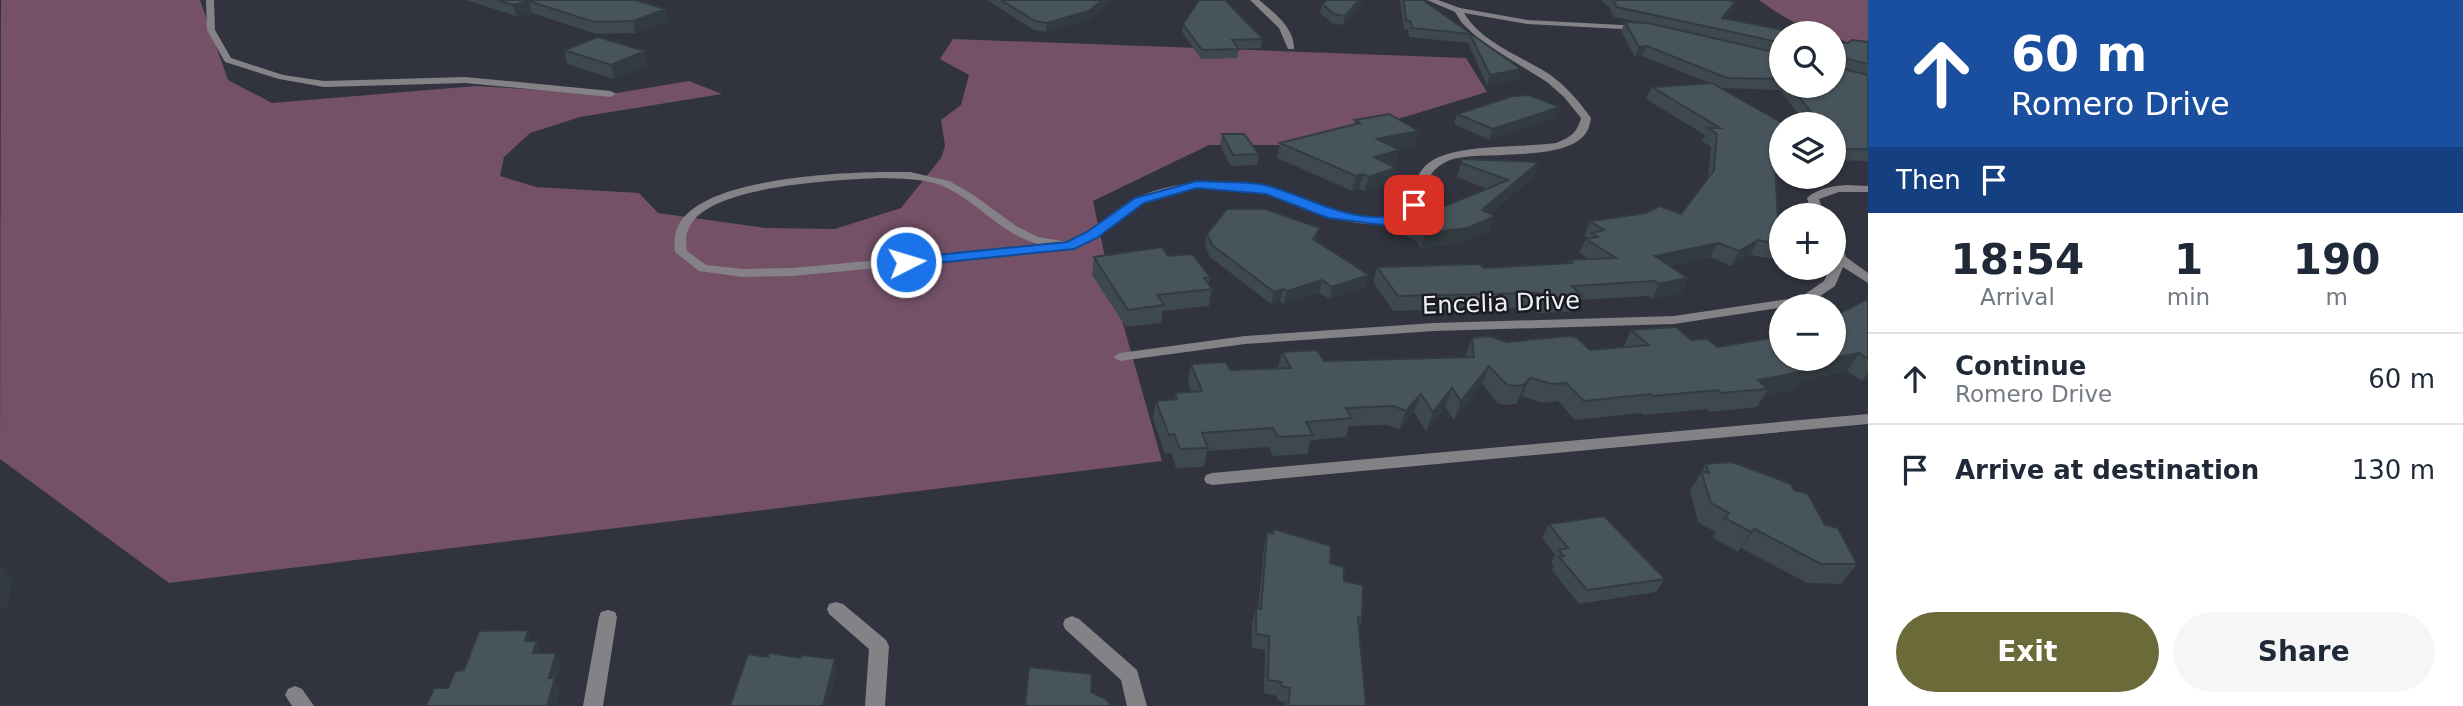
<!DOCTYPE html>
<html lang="en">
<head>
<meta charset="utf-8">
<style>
	body { margin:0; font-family:"DejaVu Sans",sans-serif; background:#f6f6f7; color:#1f2937; height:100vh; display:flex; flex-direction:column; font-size:26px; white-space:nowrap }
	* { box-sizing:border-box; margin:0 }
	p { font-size:23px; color:#747a83 }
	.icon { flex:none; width:38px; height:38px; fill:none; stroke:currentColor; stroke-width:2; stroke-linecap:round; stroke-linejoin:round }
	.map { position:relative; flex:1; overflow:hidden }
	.drawer { display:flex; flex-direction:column; background:#fff; width:595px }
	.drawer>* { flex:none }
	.banner { background:#1a4fa0; color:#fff; overflow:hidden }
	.controls { position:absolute; left:1769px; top:21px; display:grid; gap:14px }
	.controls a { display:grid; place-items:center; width:77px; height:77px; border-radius:50%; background:#fff; box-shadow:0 2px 5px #0004; font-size:35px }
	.pin { position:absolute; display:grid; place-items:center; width:60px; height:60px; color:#fff; margin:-30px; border-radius:14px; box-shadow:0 4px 10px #0006 }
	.me { position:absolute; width:77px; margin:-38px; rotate:85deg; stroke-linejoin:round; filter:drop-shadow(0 0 5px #0008) }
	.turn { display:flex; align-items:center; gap:24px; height:147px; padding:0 28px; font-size:32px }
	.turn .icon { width:91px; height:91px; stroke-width:2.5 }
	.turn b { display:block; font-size:49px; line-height:60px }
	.then { display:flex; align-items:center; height:66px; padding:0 28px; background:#0003; gap:14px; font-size:26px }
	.eta { display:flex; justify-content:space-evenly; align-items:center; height:119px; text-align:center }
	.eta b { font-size:42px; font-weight:600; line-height:49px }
	.cta { display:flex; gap:14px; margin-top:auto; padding:14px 28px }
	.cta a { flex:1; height:80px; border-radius:42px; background:#6b6b39; color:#fff; font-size:28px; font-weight:600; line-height:80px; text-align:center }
	.cta a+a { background:#f6f6f7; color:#1f2937 }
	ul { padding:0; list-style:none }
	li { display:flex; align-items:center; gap:21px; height:91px; padding:0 28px; border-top:2px solid #e0e1e3 }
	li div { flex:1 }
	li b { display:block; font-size:26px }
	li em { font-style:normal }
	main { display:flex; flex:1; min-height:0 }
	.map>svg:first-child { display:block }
</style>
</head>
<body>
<main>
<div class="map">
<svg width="1868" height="706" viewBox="0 0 1868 706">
	<rect width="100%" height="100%" fill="#31333e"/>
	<path fill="#745167" d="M1 0H200L228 80 272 103 476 86 611 94 689 81 722 94 580 117 530 133 504 157 500 176 536 187 639 193 658 213 765 228 835 229 901 208 941 158 945 146 941 120 961 105 969 75 940 59 953 39 1466 58 1487 92 1312 145H1209L1093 201 1108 271 1162 461 169 583 0 459Z
		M1759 0H1868V50L1834 37V33C1807 33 1780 15 1759 0Z"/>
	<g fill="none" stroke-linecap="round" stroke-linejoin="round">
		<path fill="#848287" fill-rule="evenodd" d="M206 0H214L215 30 231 58 283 75 324 81 465 77 611 91 616 94 611 97 465 83 324 87 279 79 225 62 207 30Z
			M880 172H910L949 181 972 194 1016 226 1038 237 1068 242 1092 231 1098 235 1070 250 792 276 743 277 699 271 675 252C673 237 676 223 688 213 725 179 831 173 880 172ZM880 178C900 179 921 178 940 185 978 200 1001 236 1042 245L792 268 743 269 706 265 687 251C685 239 686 229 694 220 723 185 836 180 880 178Z
			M1868 414V424L1212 485 1206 483 1204 479 1206 475 1212 473Z"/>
		<path fill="#848287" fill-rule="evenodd" d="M1250 0H1259C1273 12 1295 28 1294 49H1288L1279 28Z
			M1427 0H1438L1460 8 1527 20 1641 26 1645 28 1641 30 1527 24 1464 13C1483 44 1520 55 1549 74 1566 86 1579 101 1591 118 1590 123 1589 129 1586 133 1567 161 1490 152 1458 158 1408 168 1437 222 1380 224 1348 226 1318 212 1288 201 1243 184 1188 182 1143 203 1126 212 1111 226 1096 238H1088V232C1103 221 1118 207 1136 198 1186 175 1246 178 1298 197 1325 207 1355 221 1385 217 1415 213 1408 177 1430 162 1456 143 1522 148 1556 143 1570 138 1577 133 1581 118L1564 97 1547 82 1481 41 1462 23 1455 12Z
			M1847 185 1868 186V192H1839L1819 199 1824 215H1812L1807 198C1818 188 1832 186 1847 185Z
			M1834 234 1840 238 1846 257 1868 273V283L1843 267 1835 286 1810 303 1674 324 1434 331 1245 344 1120 361 1113 357 1120 353 1245 336 1434 323 1674 316 1801 297 1824 281 1830 268H1834Z
			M836 602 843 604 886 640 889 646 885 706H865L869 649 829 614 827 609 829 604Z
			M608 610 615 612 617 617 603 706H583L599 617 601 612Z
			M1072 616 1079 619 1137 670 1147 706H1127L1121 680 1065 629 1063 624 1065 619Z
			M295 686 302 689 314 706H292L285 695 288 689Z"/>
	</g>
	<path fill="#3e484f" d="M466 0H635L666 9 668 21 635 33 596 34 532 13 516 16Z
		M987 0H1112L1088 20 1046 32 1034 30Z
		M1327 0H1364L1343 25 1332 23 1320 13 1322 4Z
		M1400 0H1423L1521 69 1518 79 1487 85 1468 43 1409 37 1408 30 1404 29Z
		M1601 0H1728L1735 2 1731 12 1725 18 1782 33V86H1834V43L1868 42V161L1834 160V124H1806L1780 90 1722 88 1717 86 1782 124V159H1775L1778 219 1782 245V257L1780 260 1750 255 1731 266 1710 257 1670 266 1688 278 1681 293 1652 299 1648 296 1580 300 1575 311 1538 313 1533 307 1393 311 1373 282 1377 267 1484 268 1567 264 1568 260 1589 259 1579 253 1586 239 1588 238 1584 236 1590 221 1681 214 1708 178 1711 147 1702 141 1705 135 1646 99 1652 87 1710 83 1642 56 1635 57 1621 31 1625 22H1639L1614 17 1609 7Z
		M1183 24 1263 39 1261 48 1239 49 1237 58 1201 59 1182 32Z
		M564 50 648 65 614 79 567 64Z
		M1560 107 1556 118 1489 140 1454 124 1457 114Z
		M1355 120 1419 131 1415 146 1398 149 1396 164 1391 165 1392 183 1364 191 1359 189 1352 191 1277 158 1280 143 1353 125Z
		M1222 134 1259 154 1257 165 1231 166 1220 145Z
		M1462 159 1539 162 1534 176 1490 214 1495 216 1489 231 1463 243 1420 248 1418 242 1404 235 1409 221 1487 189 1457 177Z
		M1207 234 1317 239 1316 241 1369 275 1365 287 1329 299 1319 292 1284 304 1280 301 1271 304 1210 257 1205 245Z
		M1168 256 1210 277 1208 284 1212 289 1209 306 1163 311 1161 323 1126 327 1092 275 1094 257Z
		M1868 299V380L1862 381 1847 371 1799 381 1793 390 1764 396 1757 407 1710 412 1707 409 1643 415 1641 413 1575 420 1558 401 1544 403 1522 396 1516 404 1504 405 1498 403 1482 384 1454 420 1445 407 1426 431 1414 412 1399 430 1388 425 1349 426 1346 437 1311 440 1307 454 1273 456 1269 447 1207 451 1204 467 1176 468 1171 453 1165 454 1153 419 1156 401 1173 400 1175 393 1191 392 1188 382 1191 364 1230 370 1278 368 1282 352 1324 361 1465 357 1472 338 1590 350 1623 348 1631 330 1691 340 1718 347 1782 359Z
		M1706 464 1794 490 1825 525 1857 564 1841 584 1807 583 1741 548 1738 552 1712 537 1716 532 1698 522 1690 491Z
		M1549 524 1665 579 1656 592 1579 604 1552 570 1554 566 1551 563 1555 555 1542 537Z
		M1267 532 1330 563 1344 581 1362 619 1359 628 1366 706H1285V702L1277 700V696L1264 693 1265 650 1252 648V622L1256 608 1258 609 1264 546Z"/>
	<path fill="#323b40" d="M1102 0H1112L1088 20 1046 32 1047 23Z
		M1359 0H1364L1343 25 1345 16Z
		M529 1 532 13 516 16 513 5Z
		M1735 2 1731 12 1718 27 1722 18Z
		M666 9 668 21 635 33 633 21Z
		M1647 46 1642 56 1635 57 1639 47Z
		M645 51 648 65 614 79 611 65Z
		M1521 69 1518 79 1487 85 1490 75Z
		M1560 107 1556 118 1489 140 1493 129Z
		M1419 131 1415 146 1373 153 1377 139Z
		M1400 150 1396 164 1370 172 1374 157Z
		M1539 162 1534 176 1478 224 1495 216 1489 231 1463 243 1420 248 1425 233 1482 210Z
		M1396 168 1392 183 1364 191 1369 177Z
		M1363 174 1359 189 1352 191 1356 176Z
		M1320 228 1317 239 1310 251 1313 239Z
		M1758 240 1750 255 1731 266 1739 251Z
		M1718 243 1710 257 1648 271 1655 256Z
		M1369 275 1365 287 1329 299 1332 287Z
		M1688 278 1681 293 1652 299 1659 284Z
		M1322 280 1319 292 1284 304 1287 291Z
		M1283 289 1280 301 1271 304 1274 292Z
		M1859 353 1847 371 1799 381 1793 390 1764 396 1768 389 1758 380 1795 365 1834 359V358Z
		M1489 366 1482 384 1454 420 1461 401Z
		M1868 372V380L1862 381Z
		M1530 378 1522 396 1516 404 1524 385Z
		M1452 388 1445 407 1426 431 1433 412Z
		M1421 394 1414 412 1399 430 1406 411Z
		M1755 529 1741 548 1738 552 1751 532Z
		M0 563 12 578 8 605 0 611Z
		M528 630 533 644 525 641Z
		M537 641 542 654 533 653Z
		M556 653 561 666 556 682 560 692 556 706H547L549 678Z
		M835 659 837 673 828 706H823Z"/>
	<path fill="#48545c" stroke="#323b40" stroke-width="2" d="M498 0H635L666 9 633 21 594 22 529 1 513 5Z
		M1001 0H1102L1089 11 1047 23 1035 21Z
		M1199 0H1225L1263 39 1232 40 1239 49 1202 50 1183 24Z
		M1327 0H1359L1345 16 1334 14 1322 4Z
		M1404 0H1423L1521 69 1490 75 1470 34 1412 28 1411 22 1406 20Z
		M1613 0H1728L1735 2 1722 18 1799 33H1782V43L1617 7Z
		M1625 22 1648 23 1782 54V79L1727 78 1647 46 1639 47Z
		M598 37 645 51 611 65 564 50Z
		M1852 40 1868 42V64L1840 57 1837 60 1839 68 1868 75V149H1840L1834 141V124H1821L1790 86H1834V43H1848Z
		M1712 83 1784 124H1782V146H1774L1778 219 1782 229V245L1758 240 1739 251 1718 243 1655 256 1688 278 1659 284 1655 281 1572 286 1582 296 1544 298 1539 293 1398 296 1377 267 1480 264 1484 268 1572 263 1568 260 1616 258 1586 239 1598 237 1592 233 1604 230 1590 221 1646 213 1660 206 1681 214 1714 170 1717 134 1708 128H1720L1652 87Z
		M1529 95 1560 107 1493 129 1457 114 1513 96Z
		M1389 114 1419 131 1377 139 1400 150 1374 157 1396 168 1369 177 1363 174 1356 176 1280 143 1360 123 1355 120Z
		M1222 134H1244L1259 154 1233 155Z
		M1462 159 1539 162 1482 210 1495 216 1468 228 1425 233 1423 227 1409 221 1508 180 1461 163Z
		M1227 209H1265L1320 228 1313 239 1369 275 1332 287 1322 280 1287 291 1283 289 1274 292 1212 245 1207 234Z
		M1162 247 1168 256 1192 254 1210 277 1204 278 1212 289 1157 295 1164 305 1128 310 1094 257Z
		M1868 299V359L1859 353 1834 358V316Z
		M1676 327 1691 340 1707 339 1718 347 1782 336V359H1829L1795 365 1805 371 1758 380 1768 389 1721 393 1718 390 1653 396 1651 394 1584 401 1566 383 1552 384 1530 378 1524 385 1512 386 1506 384 1489 366 1461 401 1452 388 1433 412 1421 394 1406 411 1394 406 1346 408 1352 418 1306 422 1313 435 1278 437 1273 428 1202 433 1208 448 1180 449 1174 434 1169 435 1156 401 1177 399 1175 393 1202 391 1191 364 1226 362 1230 370 1291 368 1282 352 1317 350 1324 361 1474 357 1472 338 1489 336 1507 342 1568 336 1576 337 1590 350 1649 345 1631 330Z
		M1729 462 1738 464 1791 484 1794 490 1808 494 1825 525 1838 528 1857 564H1821L1755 529 1751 532 1725 518 1729 513 1711 503 1701 471 1709 473 1706 464Z
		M1604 516 1665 579 1587 590 1559 557 1564 556 1558 550 1568 548 1549 524Z
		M1274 529 1331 546 1330 563 1344 567V581L1363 585 1362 619 1358 617 1366 706H1288L1290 688 1281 686 1282 682 1268 680 1269 636 1256 634V608L1261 609 1267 532 1273 534Z
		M528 630 525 641H537L533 653H556L549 678H555L547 706H426L434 688H448L455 671 464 670 479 631Z
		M769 653 801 658 802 655 835 659 823 706H730L748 654 768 657Z
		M1029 667 1092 674 1091 692 1107 700 1112 706H1025Z"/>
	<path fill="#1a73e8" stroke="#114b97" stroke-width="2" d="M1197 181C1220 183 1249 180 1272 187 1309 198 1342 218 1381 217 1398 217 1401 205 1414 201L1420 205 1410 218 1383 225 1328 218 1266 194 1197 188 1144 203 1097 238 1074 249 906 266 899 262 906 258 1067 242 1087 232 1135 198Z"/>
	<g text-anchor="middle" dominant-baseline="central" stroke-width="5" stroke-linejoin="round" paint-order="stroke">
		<g font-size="24" fill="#eff0f8" stroke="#1a1b20">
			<text transform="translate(1501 303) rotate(-2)">Encelia Drive</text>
		</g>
	</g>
</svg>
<div class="controls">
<a><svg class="icon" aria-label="search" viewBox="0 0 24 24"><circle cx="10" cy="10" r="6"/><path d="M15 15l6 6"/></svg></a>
<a><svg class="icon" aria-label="layers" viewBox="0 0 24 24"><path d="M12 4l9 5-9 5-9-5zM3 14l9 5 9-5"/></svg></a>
<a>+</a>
<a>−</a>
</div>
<div class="pin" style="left:1414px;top:205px;background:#d93025"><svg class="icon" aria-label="arrive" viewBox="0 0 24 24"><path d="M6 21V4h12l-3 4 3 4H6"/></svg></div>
<svg class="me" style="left:906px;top:262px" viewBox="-20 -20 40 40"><circle r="17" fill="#1a73e8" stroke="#fff" stroke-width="3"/><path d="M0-11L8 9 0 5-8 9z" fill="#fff"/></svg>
</div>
<section class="drawer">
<div class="banner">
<div class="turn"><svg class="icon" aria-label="ahead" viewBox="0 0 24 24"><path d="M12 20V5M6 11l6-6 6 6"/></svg><div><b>60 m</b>Romero Drive</div></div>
<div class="then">Then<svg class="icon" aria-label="arrive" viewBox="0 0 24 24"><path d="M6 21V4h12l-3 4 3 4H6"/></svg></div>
</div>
<div class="eta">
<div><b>18:54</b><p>Arrival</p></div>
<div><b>1</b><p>min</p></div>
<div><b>190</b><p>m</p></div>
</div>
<ul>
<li><svg class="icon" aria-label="ahead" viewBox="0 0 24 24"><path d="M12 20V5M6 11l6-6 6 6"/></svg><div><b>Continue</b><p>Romero Drive</p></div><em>60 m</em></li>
<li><svg class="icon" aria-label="arrive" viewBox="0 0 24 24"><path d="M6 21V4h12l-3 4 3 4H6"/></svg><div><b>Arrive at destination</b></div><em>130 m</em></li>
</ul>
<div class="cta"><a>Exit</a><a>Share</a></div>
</section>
</main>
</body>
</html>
